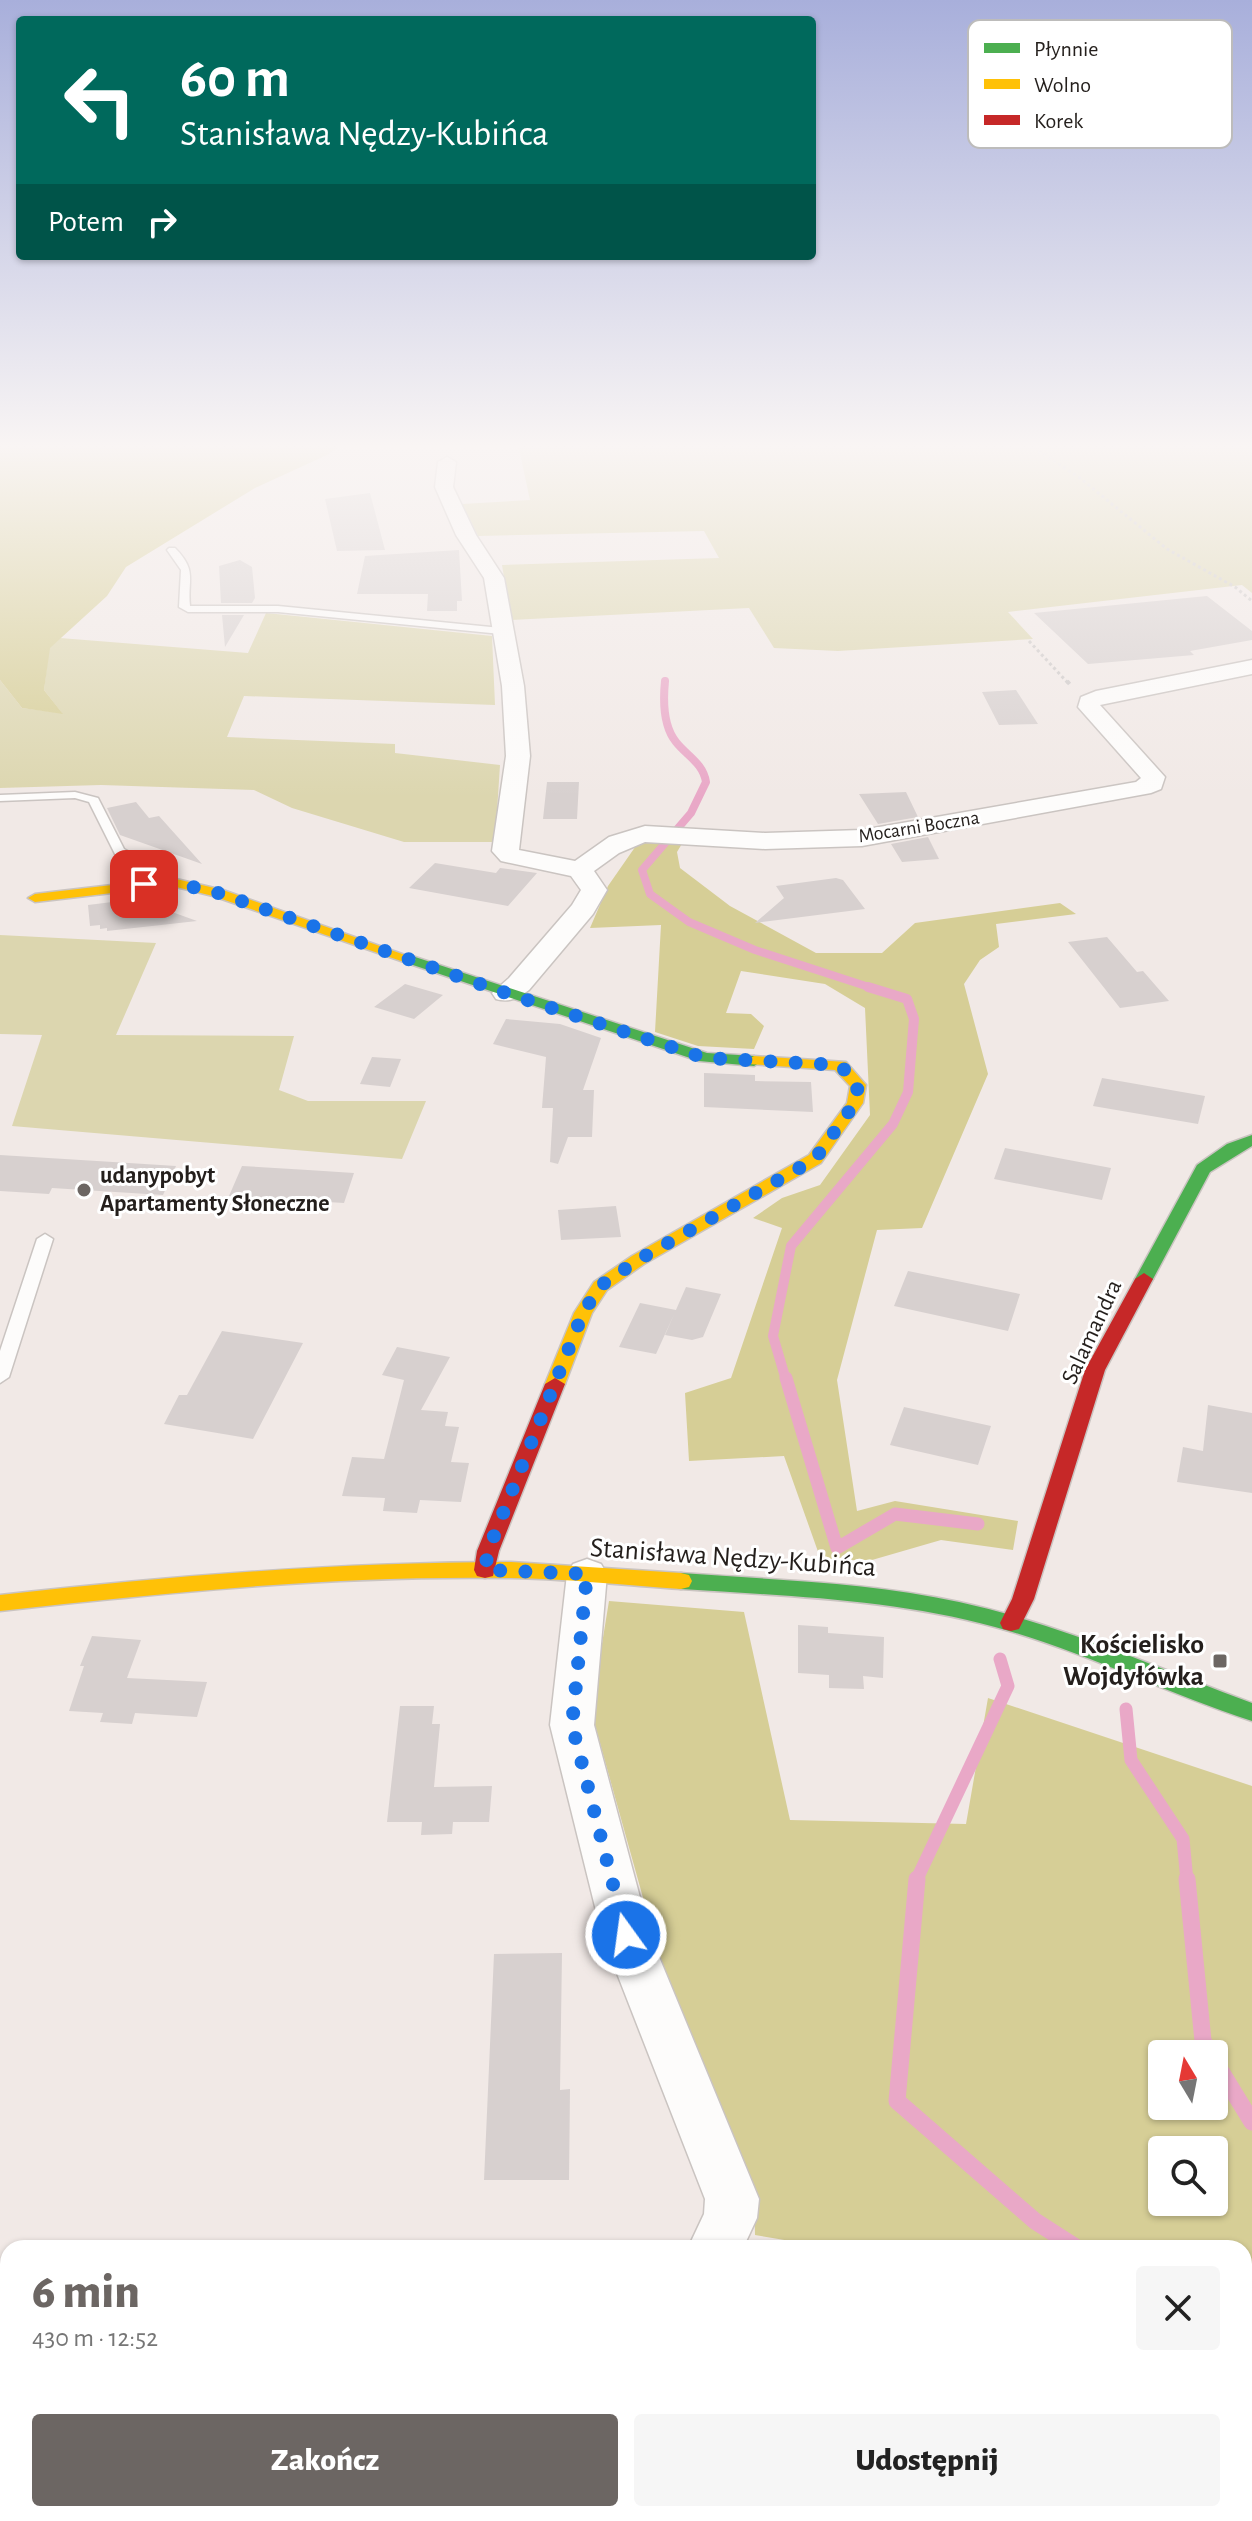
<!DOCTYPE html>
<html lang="pl">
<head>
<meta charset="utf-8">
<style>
	body { margin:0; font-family:"Alegreya Sans",sans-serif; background:#f6f6f6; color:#222; height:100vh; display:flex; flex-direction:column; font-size:30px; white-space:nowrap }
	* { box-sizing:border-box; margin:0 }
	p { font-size:26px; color:#767676 }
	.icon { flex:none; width:44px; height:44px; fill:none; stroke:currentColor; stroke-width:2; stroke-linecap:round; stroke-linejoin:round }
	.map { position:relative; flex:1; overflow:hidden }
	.sheet { position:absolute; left:0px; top:2240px; width:1252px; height:282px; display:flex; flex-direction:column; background:#fff; border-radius:24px 24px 0 0; box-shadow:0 2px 6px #0004 }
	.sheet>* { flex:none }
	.hud { position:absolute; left:16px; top:16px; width:800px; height:244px; border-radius:8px; box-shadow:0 2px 6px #0004; background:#00695c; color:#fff; overflow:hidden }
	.needle { width:52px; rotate:350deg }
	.fabs { position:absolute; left:1148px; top:2040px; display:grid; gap:16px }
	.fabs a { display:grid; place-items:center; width:80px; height:80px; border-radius:8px; background:#fff; box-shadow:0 2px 6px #0004; font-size:40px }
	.pin { position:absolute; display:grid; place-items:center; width:68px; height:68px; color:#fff; margin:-34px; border-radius:16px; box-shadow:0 4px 12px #0006 }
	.me { position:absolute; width:88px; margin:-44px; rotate:346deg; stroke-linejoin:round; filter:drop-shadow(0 0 6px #0008) }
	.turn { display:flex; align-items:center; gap:28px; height:168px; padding:0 32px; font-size:36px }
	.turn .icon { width:104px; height:104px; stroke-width:2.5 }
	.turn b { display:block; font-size:56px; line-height:68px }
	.then { display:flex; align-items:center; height:76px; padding:0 32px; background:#0003; gap:16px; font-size:30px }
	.round { display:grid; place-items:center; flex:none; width:84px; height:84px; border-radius:8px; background:#f6f6f6 }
	.summary { display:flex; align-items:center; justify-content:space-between; height:136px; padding:0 32px }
	h1 { font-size:48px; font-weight:800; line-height:60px; color:#6c6663 }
	.cta { display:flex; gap:16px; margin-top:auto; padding:16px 32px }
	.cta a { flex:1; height:92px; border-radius:8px; background:#6c6663; color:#fff; font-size:32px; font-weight:800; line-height:92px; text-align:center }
	.cta a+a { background:#f6f6f6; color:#222 }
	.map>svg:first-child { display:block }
</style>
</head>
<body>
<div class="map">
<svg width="1252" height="2521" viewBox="0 0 1252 2521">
	<rect width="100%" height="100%" fill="#f1e9e6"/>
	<path fill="#dcd6af" d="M518 444H1252V593L1242 585 1008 612 1033 639 838 651 774 648 749 608 511 620 502 565 719 558 704 531 478 536 462 504 530 500Z
		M266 613 492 636 495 705 244 696 227 737 395 744V753L500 765 495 842H404L292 808 254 790 101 785 0 788V680L22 708 62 713 44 690 49 648 60 638 248 653Z
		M0 935 156 943 116 1035 294 1036 279 1090 308 1101H426L402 1159 12 1126 42 1035 0 1034Z"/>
	<path fill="#d6ce96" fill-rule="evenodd" d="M0 444H343L327 455 255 488 126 567 107 596 50 648 44 690 63 714 22 708 0 680Z
		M640 840 683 842 677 852 680 868 730 906 816 953H882L915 923 1060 903 1076 914 996 924 999 947 980 960 964 984 988 1074 922 1228 877 1230 837 1380 857 1511 895 1501 1018 1521 1013 1550 941 1540 872 1560H821L784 1456 689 1461 685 1393 731 1378 782 1228 753 1218 782 1198 820 1185 870 1115 865 1008 825 984 741 971 726 1013 751 1014 764 1026 754 1049 698 1046 655 1032 661 925 590 928 608 886Z
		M609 1601 744 1612 790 1820 966 1824 988 1698 1252 1786V2521H1144L1136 2514H1244V2248H832L755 2235 754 2190 676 2016 591 1711ZM1162 2054H1214V2106H1162ZM1162 2150H1214V2202H1162Z"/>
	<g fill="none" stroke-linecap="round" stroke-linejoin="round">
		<path stroke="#e9a8c7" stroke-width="8" d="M665 681C663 701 663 726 676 742 687 756 703 763 706 782L691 813 642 870 650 894 689 922 755 950 875 989"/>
		<path stroke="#e9a8c7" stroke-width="10" d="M786 1380 773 1336 791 1246 893 1124 908 1092 914 1019 907 999 868 987"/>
		<path stroke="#e9a8c7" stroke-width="13" d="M786 1378 837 1548 895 1514 978 1524
			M1126 1709 1131 1760 1183 1839 1187 1881
			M916 1881 1008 1686 1000 1659"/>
		<path stroke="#e9a8c7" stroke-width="17" d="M917 1879 897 2101 1035 2221 1077 2248
			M1187 1879 1203 2041 1211 2054
			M1214 2060 1252 2122
			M1244 2352 1252 2357"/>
	</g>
	<path fill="#d7d0cf" d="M370 493 385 550 337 551 325 499Z
		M459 550 462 601H457V611H427L428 594H357L365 556Z
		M240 560 252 567 255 598 252 603H221L219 566Z
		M1207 596 1252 631V640L1190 651 1194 655 1088 664 1034 613Z
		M222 615H244L225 647Z
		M1016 690 1038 724 999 725 982 692Z
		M547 782H579L577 819H543Z
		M906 792 918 817 878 824 859 794Z
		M136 802 149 818 159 816 202 864 120 835 107 808Z
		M928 837 939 859 902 862 891 844Z
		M435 863 496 873 500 868 537 873 508 906 409 888Z
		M836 878 843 880 865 909 755 923 784 898 776 886Z
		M136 899 197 921 107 931V928L100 929V925L90 926 88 905Z
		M1107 937 1137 972 1143 971 1169 1001 1120 1008 1068 942Z
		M405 984 443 995 414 1019 374 1007Z
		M506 1019 560 1024 601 1038 583 1090H594L592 1137H568L558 1164 550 1162 553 1108H542L546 1057 493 1044Z
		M372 1057 401 1059 390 1087 360 1084Z
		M704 1073 755 1075V1081L811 1082 813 1112 704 1107Z
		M1102 1078 1205 1096 1198 1124 1093 1106Z
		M1005 1148 1111 1168 1102 1200 994 1179Z
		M0 1155 113 1162 176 1166 163 1195 52 1188 49 1194 0 1191Z
		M242 1166 308 1170 354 1173 344 1203 229 1196Z
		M616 1206 621 1237 561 1240 558 1210Z
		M908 1271 1020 1294 1008 1331 894 1306Z
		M686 1287 721 1294 703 1337 692 1340 665 1335Z
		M640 1303 676 1310 656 1354 619 1347Z
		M222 1331 303 1343 253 1439 164 1424 179 1395H187Z
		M397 1347 450 1357 421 1410 448 1412 445 1426 459 1427 451 1462 469 1463 461 1502 420 1500 417 1513 383 1511 385 1498 342 1496 352 1457 384 1459 404 1380 382 1375Z
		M1208 1405 1252 1413V1493L1177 1482 1183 1447 1203 1451Z
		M904 1407 991 1426 978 1465 890 1445Z
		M798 1625 828 1627V1633L884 1637 883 1678 863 1676 864 1689 829 1688V1675L798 1673Z
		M92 1636 141 1640 127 1678 207 1682 197 1717 135 1713 132 1724 100 1722 103 1713 69 1711 84 1666H80Z
		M400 1706H434L432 1724H440L434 1787 492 1786 489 1822H453L452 1834 421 1835 422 1822H387Z
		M562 1953 560 2090 570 2089 569 2180H484L494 1954Z"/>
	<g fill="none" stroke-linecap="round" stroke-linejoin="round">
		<defs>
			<path id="lane" d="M169 548H175C198 571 187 580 190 606H278L501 628 506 631 501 634 278 612H188L179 607 181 570 167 550Z
				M75 792 98 798 124 849 176 879V885H168L115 854 89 802 75 798 0 801V795Z
				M45 1234 53 1239 9 1377 0 1383V1351L37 1239Z"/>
			<path id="street" d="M447 457 456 462 453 487 476 535 504 578 524 686 530 756 519 850 575 861 609 837 645 826 765 833 862 830 1136 782 1141 778 1078 707 1081 697 1096 691 1252 660V674L1100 705 1165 777 1161 789 1151 793 862 846 765 849 645 842 619 853 594 871 607 890 593 914 529 990C517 998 510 1003 496 999L492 993 509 978 572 905 581 890 571 876 501 861 492 851 506 756 502 686 484 578 456 535 435 487 438 462Z
				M587 1559 601 1564 607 1574 594 1725 650 1935 759 2199 757 2218 743 2248H688L704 2214 705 2199 602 1935 550 1725 567 1574 573 1564Z
				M508 2514H568L565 2521H505Z"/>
			<path id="fast" d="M409 955 707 1053 754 1056 762 1061 754 1066 699 1061 404 962V956Z
				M1252 1135V1146L1210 1172 1153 1279 1150 1283H1138L1135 1279 1197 1165 1227 1144Z
				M681 1573C774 1580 868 1582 959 1602 1060 1624 1155 1667 1252 1703V1721C1165 1693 1083 1651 995 1627 892 1599 786 1596 681 1589L673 1587 670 1581 673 1575Z"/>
			<path id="slow" d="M172 878 223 890 416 959 414 962H404L213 896 172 886 35 902 28 898 35 894Z
				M754 1056 846 1062 866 1085 863 1103 821 1163 644 1264 607 1290 592 1313 565 1384 562 1389H548L545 1384 574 1313 594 1282 632 1256 809 1155 847 1103 850 1086 835 1070 748 1064 746 1061Z
				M511 1562 681 1573 689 1575 692 1581 689 1587 681 1589C624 1585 568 1579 511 1578 340 1575 170 1592 0 1611V1595C170 1576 340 1562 511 1562Z"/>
			<path id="jam" d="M1144 1273 1153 1279 1105 1370 1034 1599 1019 1629 1011 1631 1003 1629 1000 1623 1012 1599 1085 1370 1135 1279Z
				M555 1378 565 1384 499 1551 493 1576 485 1578 477 1576 474 1570 477 1551 545 1384Z"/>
		</defs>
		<use href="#lane" stroke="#cac4c1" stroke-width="3"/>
		<use href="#street" stroke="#cac4c1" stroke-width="3"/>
		<use href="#fast" stroke="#cac4c1" stroke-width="3"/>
		<use href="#slow" stroke="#cac4c1" stroke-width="3"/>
		<use href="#jam" stroke="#cac4c1" stroke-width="3"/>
		<path stroke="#cdc9c8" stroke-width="3" stroke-dasharray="3 3" stroke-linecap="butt" d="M1028 444 1080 478 1167 549 1235 587 1252 601
			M1029 641 1068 683"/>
		<path stroke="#cdc9c8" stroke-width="4" stroke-dasharray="4 4" stroke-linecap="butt" d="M1067 681 1072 687"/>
		<use href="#lane" fill="#fdfcfb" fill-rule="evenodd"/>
		<use href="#street" fill="#fdfcfb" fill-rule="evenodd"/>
		<use href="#fast" fill="#4caf50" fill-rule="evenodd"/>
		<use href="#slow" fill="#ffc107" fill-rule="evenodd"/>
		<use href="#jam" fill="#c62828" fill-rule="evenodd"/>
	</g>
	<linearGradient id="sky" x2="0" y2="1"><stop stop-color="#a8afdb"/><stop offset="0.56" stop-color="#f9f5f4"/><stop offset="1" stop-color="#f9f5f4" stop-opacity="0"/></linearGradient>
	<rect width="1252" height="797" fill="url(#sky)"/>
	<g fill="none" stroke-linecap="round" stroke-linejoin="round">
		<path stroke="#1a73e8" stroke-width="14" stroke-dasharray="0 25.2" d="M144 884 172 882 218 893 506 993 705 1058 840 1065 858 1085 855 1103 815 1159 638 1260 600 1286 583 1313 488 1551 485 1570 587 1574 572 1725 626 1935"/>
	</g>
	<g fill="#6c6663" stroke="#fff" stroke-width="3">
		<circle cx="84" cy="1190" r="8"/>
		<rect x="1212" y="1653" width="16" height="16" rx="4"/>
	</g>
	<g text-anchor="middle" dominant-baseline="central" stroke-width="6" stroke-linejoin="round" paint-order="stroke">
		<g font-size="20" fill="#241f1c" stroke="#fff">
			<text transform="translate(919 827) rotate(-9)">Mocarni Boczna</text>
		</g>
		<g font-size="24" font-weight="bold" fill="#241f1c" stroke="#fff" text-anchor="start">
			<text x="100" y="1176">udanypobyt<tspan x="100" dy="28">Apartamenty Słoneczne</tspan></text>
		</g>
		<g font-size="24" fill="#241f1c" stroke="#fff">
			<text transform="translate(1092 1332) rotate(-65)">Salamandra</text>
		</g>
		<g font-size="28" fill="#241f1c" stroke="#fff">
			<text transform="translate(733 1558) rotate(4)">Stanisława Nędzy-Kubińca</text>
		</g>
		<g font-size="28" font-weight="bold" fill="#241f1c" stroke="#fff" text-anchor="end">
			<text x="1204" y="1645">Kościelisko<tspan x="1204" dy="32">Wojdyłówka</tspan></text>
		</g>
	</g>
	<rect x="968" y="20" width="264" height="128" rx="12" fill="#fff" stroke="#bdbcbb" stroke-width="2"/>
	<rect x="984" y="43" width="36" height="10" fill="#4caf50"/>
	<rect x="984" y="79" width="36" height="10" fill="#ffc107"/>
	<rect x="984" y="115" width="36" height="10" fill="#c62828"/>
	<g font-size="22" fill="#241f1c">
		<text x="1034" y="56">Płynnie</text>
		<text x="1034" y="92">Wolno</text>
		<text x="1034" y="128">Korek</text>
	</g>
</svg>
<div class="fabs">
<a><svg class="needle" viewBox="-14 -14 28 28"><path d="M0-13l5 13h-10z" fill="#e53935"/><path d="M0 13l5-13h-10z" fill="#767676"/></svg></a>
<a><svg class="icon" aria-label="search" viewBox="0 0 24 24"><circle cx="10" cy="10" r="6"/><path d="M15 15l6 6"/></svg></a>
</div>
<div class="pin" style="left:144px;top:884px;background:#d93025"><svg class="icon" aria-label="arrive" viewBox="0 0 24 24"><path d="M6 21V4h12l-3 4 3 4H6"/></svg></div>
<svg class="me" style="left:626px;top:1935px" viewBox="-20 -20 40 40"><circle r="17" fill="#1a73e8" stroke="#fff" stroke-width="3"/><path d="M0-11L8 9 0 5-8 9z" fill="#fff"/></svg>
<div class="hud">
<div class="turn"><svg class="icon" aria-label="left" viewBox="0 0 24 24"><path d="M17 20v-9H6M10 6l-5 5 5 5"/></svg><div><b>60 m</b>Stanisława Nędzy-Kubińca</div></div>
<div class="then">Potem<svg class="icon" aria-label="right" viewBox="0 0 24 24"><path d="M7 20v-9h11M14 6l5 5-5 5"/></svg></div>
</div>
<section class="sheet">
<div class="summary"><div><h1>6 min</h1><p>430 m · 12:52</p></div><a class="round"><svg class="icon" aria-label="close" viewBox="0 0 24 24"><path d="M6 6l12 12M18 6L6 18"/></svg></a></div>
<div class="cta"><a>Zakończ</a><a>Udostępnij</a></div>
</section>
</div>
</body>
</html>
